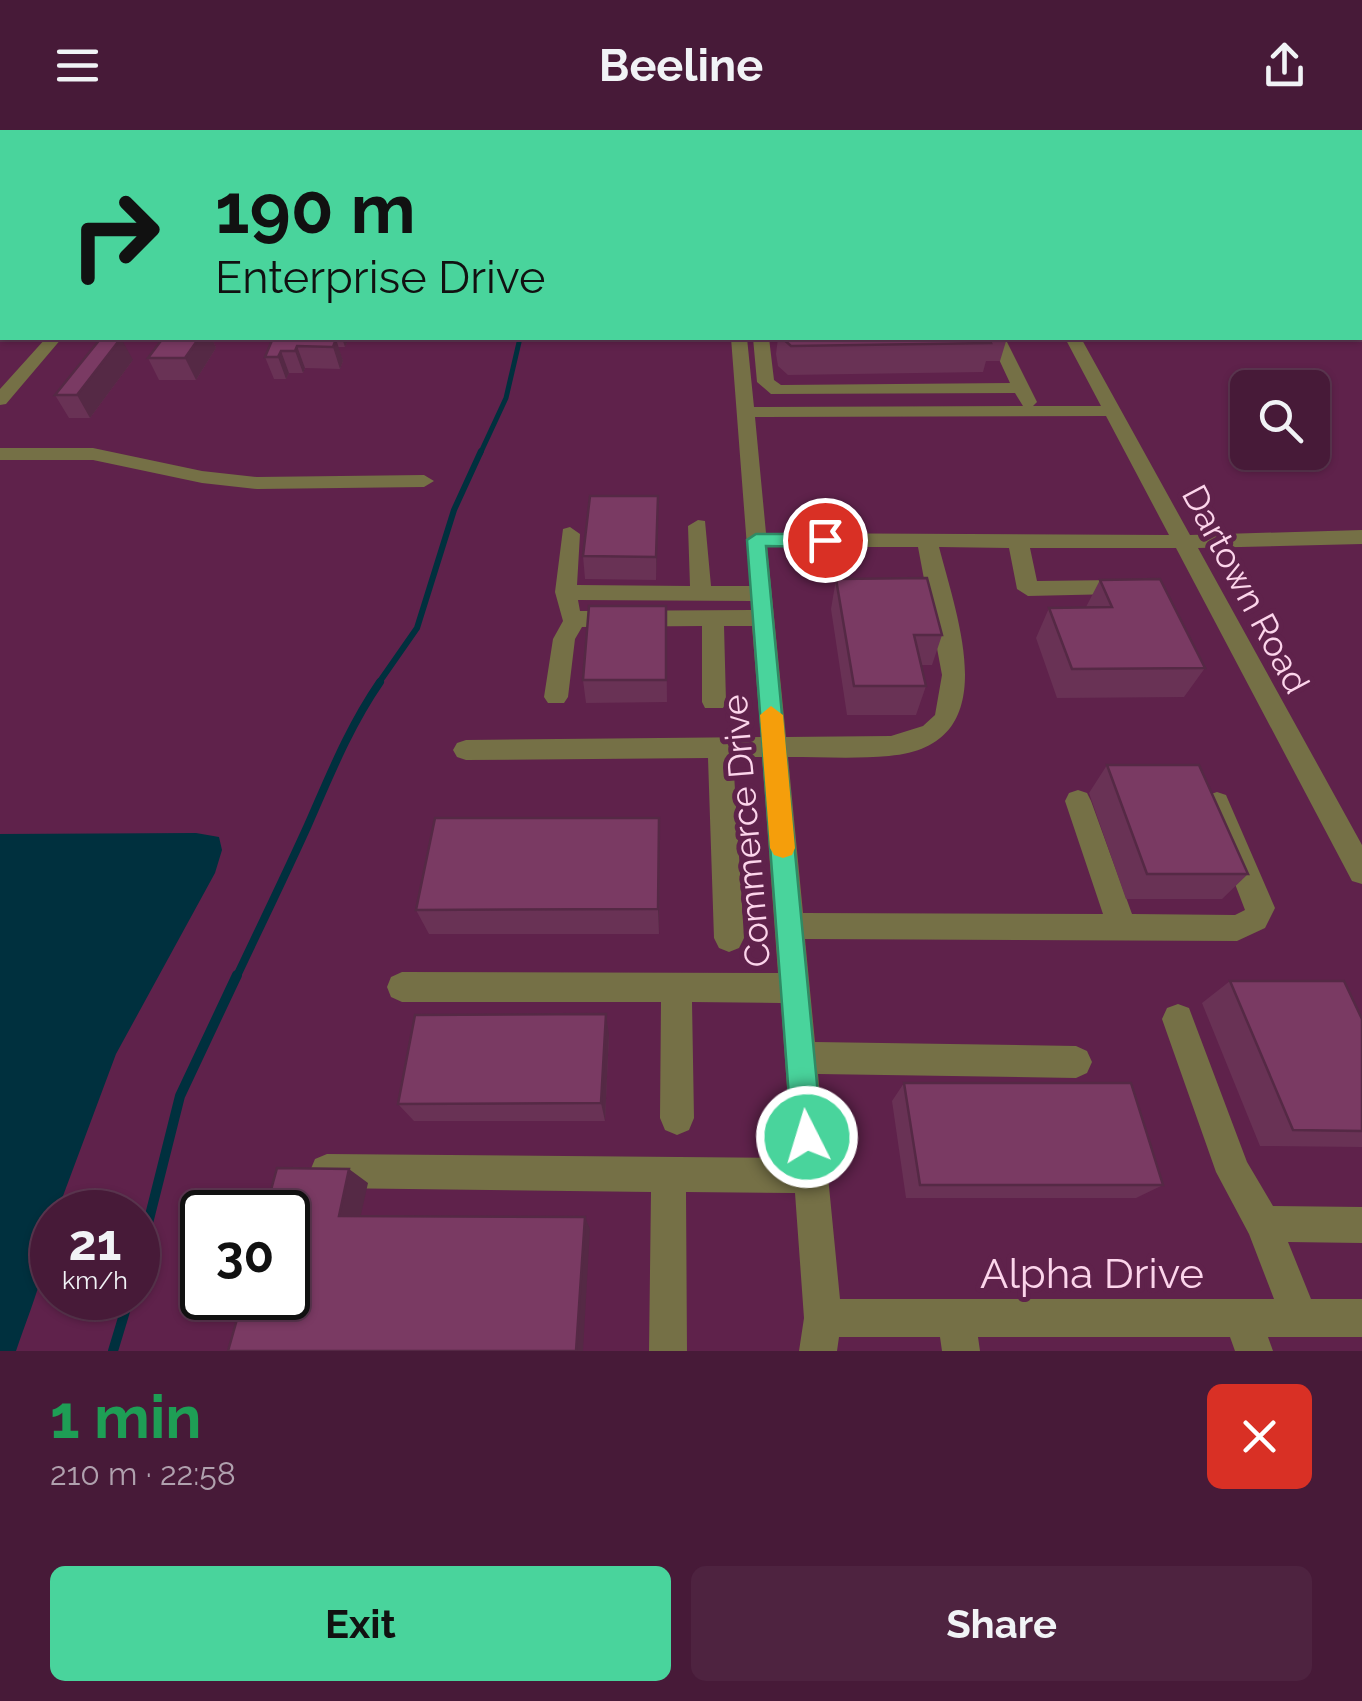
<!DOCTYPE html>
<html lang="en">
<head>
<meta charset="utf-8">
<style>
	body { margin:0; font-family:Raleway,sans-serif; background:#4e2340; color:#f1f3f6; height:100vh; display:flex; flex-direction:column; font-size:38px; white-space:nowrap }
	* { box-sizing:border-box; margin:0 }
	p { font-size:32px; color:#b0a1ae }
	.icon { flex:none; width:55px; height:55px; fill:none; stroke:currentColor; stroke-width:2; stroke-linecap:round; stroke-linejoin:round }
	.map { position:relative; height:1221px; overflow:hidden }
	.panel { display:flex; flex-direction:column; background:#471a38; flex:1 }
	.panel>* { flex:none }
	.banner { position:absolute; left:0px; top:0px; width:1362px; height:210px; box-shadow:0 2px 8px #0004,0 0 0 2px #5f3853; background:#49d49c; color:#111; overflow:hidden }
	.fabs { position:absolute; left:1230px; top:240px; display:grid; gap:20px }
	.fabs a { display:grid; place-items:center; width:100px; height:100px; border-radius:15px; background:#471a38; box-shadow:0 2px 8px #0004,0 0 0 2px #5f3853; font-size:50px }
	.speed { position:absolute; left:30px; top:1060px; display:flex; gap:20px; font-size:50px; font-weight:700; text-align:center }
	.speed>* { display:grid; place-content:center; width:130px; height:130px; border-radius:50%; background:#471a38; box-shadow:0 2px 8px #0004,0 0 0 2px #5f3853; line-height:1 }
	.speed small { font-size:25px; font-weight:400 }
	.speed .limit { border:5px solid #111; border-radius:15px; background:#fff; color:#111 }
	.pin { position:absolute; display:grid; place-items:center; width:85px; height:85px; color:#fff; margin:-42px; border:5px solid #fff; border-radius:50%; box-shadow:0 2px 10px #0007 }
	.me { position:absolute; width:110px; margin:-55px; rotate:355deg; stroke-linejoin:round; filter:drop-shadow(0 0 8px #0008) }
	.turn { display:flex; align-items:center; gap:35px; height:210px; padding:0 50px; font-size:45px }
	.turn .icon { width:130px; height:130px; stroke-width:2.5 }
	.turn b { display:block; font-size:70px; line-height:85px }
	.round { display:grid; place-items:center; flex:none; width:105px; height:105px; border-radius:15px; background:#4e2340 }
	.headline { display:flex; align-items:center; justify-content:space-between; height:170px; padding:0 50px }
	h1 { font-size:60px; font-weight:700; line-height:75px; color:#1e9e55 }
	.cta { display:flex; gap:20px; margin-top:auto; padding:20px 50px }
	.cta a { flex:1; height:115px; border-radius:15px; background:#49d49c; color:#111; font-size:40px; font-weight:700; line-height:115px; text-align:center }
	.cta a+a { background:#4e2340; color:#f1f3f6 }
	header { display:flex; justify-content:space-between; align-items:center; height:130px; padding:0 50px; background:#471a38; font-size:45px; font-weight:700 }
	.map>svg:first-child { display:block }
</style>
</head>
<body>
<header><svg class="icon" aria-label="menu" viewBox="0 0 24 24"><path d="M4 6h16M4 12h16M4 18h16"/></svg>Beeline<svg class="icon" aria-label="share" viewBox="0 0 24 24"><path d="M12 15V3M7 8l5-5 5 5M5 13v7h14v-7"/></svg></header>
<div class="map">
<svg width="1362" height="1221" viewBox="0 0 1362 1221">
	<rect width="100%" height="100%" fill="#5f224b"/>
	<path fill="#00303e" d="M196 703 219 707 222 720 215 743 116 924 57 1082H52C52 1129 31 1177 16 1221H0V704Z"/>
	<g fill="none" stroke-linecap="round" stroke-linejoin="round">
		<path stroke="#00303e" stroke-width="5" d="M480 324 506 268 520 208"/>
		<path stroke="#00303e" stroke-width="6" d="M378 554 417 498 454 380 481 321"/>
		<path stroke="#00303e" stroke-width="8" d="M236 848C260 797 285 746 308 695 330 645 349 597 380 552"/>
		<path stroke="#00303e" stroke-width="10" d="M138 1133 180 966 237 845
			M113 1221 129 1168"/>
		<path fill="#757046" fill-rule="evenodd" d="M1259 0H1272L1274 2H1261Z
			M1360 6H1362V12H1360Z
			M1360 40 1362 41V49L1360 48Z
			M1360 65H1362V73H1360Z
			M2 66V74L0 75V67Z
			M1360 90H1362V100H1360Z
			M1360 112H1362V120H1360Z
			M0 132H2L1 141H0Z
			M46 208H62L6 274 0 275V259Z
			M731 208H747L754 277 1023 276 1015 263 771 264 757 252 753 208H769L774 250 781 255 1010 253 989 208H1005L1037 272 1033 276H1101L1065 208H1081L1190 405 1362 400V414L1198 418 1362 715V754L1352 751 1176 418H1030L1037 451 1116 450 1127 457 1116 464 1028 466 1017 459 1009 418 939 417C958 491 1006 616 889 626 856 629 821 627 788 627L803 783 1103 784 1065 671 1069 663 1078 660 1087 663 1091 671 1132 784 1235 785 1245 780 1204 673 1208 665 1217 662 1226 665 1275 778 1265 798 1237 811 805 809 815 912 1076 916 1087 921 1092 932 1087 943 1076 948 818 944 840 1169H1274L1249 1104 1216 1042 1162 889 1167 878 1178 874 1189 878 1247 1032 1273 1076 1362 1077V1113L1288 1112 1311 1169H1362V1207H1268L1273 1221H1235L1230 1207H978L980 1221H942L940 1207H839L837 1221H799L804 1188 795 1063 686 1062 687 1221H649L651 1062 327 1058 315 1053 310 1041 315 1029 327 1024 792 1028 781 873 692 872 694 988 689 1000 677 1005 665 1000 660 988 661 872H402L391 867 387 857 391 847 402 842 778 843 762 627H733L744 808 739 818 729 822 719 818 714 808 708 628 466 630 457 627 453 620 457 613 466 610 761 607 752 496H724L726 572 723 578H705L702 572V496L582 497 575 509 568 567 564 573H548L544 567 553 509 563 491 555 462 563 399 570 397 580 404 577 455 690 456 688 396 698 390 705 391 711 456H750ZM1106 286 1169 405 766 403 755 287ZM767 417H918L942 545 935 585 923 596 891 606 786 607ZM578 470 751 471V480L580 481Z
			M0 318H93L202 341 257 347 424 345 434 351 424 357 257 359 202 353 93 330H0Z"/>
		<path fill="#aca145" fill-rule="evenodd" d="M1360 147H1362V155H1360Z
			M0 165 2 166V175H0Z"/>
	</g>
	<path fill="#693255" d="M163 208H212L216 218 196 250H159L148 228Z
		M273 208H349L345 217H338L343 231 340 239 305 238 303 243H289L286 249H274L265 227Z
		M778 208H1007L1000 231H986L983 242 788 245 778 236 776 224Z
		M133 230 90 288H69L55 265Z
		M658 389 656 450 585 449 583 426Z
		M836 449 942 505 932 535H921L926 556 916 585H847L831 479Z
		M1100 450 1205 538 1184 567 1057 568 1036 508 1049 478 1086 477Z
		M666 476 667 572 586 573 583 550Z
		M1107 635 1248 744 1222 769H1126L1089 663Z
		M660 714 659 804H429L416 780Z
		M1230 851 1362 889V1017L1260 1016 1202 873Z
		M609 905 605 991H414L398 974Z
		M904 953 1163 1055 1136 1068H906L892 971Z"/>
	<path fill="#552945" d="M2 96V121L0 116V99Z
		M121 208 133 230 90 288 77 265Z
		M199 208H212L216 218 196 250 185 228Z
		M324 208H332L334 213 336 209 343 231 340 239 333 217 325 216Z
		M342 208H349L345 217Z
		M297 216 305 238 303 243 295 221Z
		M281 221 289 243 286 249 278 227Z
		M658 366V389L656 450V427Z
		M659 688 660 714 659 804 658 779Z
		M606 884 609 905 605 991 601 973Z
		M349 1039 368 1053 358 1098 339 1086Z
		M585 1087 590 1099 583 1221H576Z"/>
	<path fill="#7a3a63" stroke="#552945" stroke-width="2.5" d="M0 84H2V96L0 99Z
		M101 208H121L77 265H55Z
		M163 208H199L185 228H148Z
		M273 208H324L323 209H336L333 217 297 216 295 221H281L278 227H265Z
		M782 208H989L991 213 791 216Z
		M590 366H658L656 427 583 426Z
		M927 448 942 505H914L926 556H854L836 449Z
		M1160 449 1205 538 1072 539 1049 478 1112 477 1100 450Z
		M589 476H666V550H583Z
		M1107 635H1199L1248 744H1147Z
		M435 688H659L658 779 416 780Z
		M1230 851H1344L1362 889V1001L1293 1000Z
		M606 884 601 973 398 974 415 885Z
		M904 953H1131L1163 1055H920Z
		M277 1038 349 1039 339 1086 585 1087 576 1221H228L243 1168H288V1082H265Z"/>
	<path fill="#49d49c" stroke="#2f8a65" stroke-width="2.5" d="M756 404H825L834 410 825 417 766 416 822 1007 818 1018 807 1022 796 1018 792 1007 747 410Z"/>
	<path fill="#f59e0b" d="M771 576 783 585 795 718 792 725 783 728 774 725 770 718 760 585Z"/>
	<g text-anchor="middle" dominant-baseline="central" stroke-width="10" stroke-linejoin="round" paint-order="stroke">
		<g font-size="35" fill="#fcd5eb" stroke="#5f224b">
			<text transform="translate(1246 459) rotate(62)">Dartown Road</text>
			<text transform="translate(746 701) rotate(-95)">Commerce Drive</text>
		</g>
		<g font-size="42" fill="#fcd5eb" stroke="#5f224b">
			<text x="1092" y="1143">Alpha Drive</text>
		</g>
	</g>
</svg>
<div class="fabs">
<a><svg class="icon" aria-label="search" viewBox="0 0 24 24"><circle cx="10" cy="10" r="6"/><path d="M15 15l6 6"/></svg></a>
</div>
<div class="speed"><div>21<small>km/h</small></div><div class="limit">30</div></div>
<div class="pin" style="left:825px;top:410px;background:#d93025"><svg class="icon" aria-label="arrive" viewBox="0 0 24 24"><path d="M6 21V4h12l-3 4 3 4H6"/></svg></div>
<svg class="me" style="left:807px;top:1007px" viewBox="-20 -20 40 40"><circle r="17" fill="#49d49c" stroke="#fff" stroke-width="3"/><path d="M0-11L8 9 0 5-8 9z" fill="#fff"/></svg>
<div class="banner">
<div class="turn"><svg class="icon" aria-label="right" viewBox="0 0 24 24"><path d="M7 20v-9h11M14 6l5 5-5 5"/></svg><div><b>190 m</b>Enterprise Drive</div></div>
</div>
</div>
<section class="panel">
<div class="headline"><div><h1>1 min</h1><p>210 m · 22:58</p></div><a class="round" style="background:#d93025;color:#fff"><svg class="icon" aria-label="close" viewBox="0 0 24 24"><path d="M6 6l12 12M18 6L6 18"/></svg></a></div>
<div class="cta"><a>Exit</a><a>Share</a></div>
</section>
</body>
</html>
